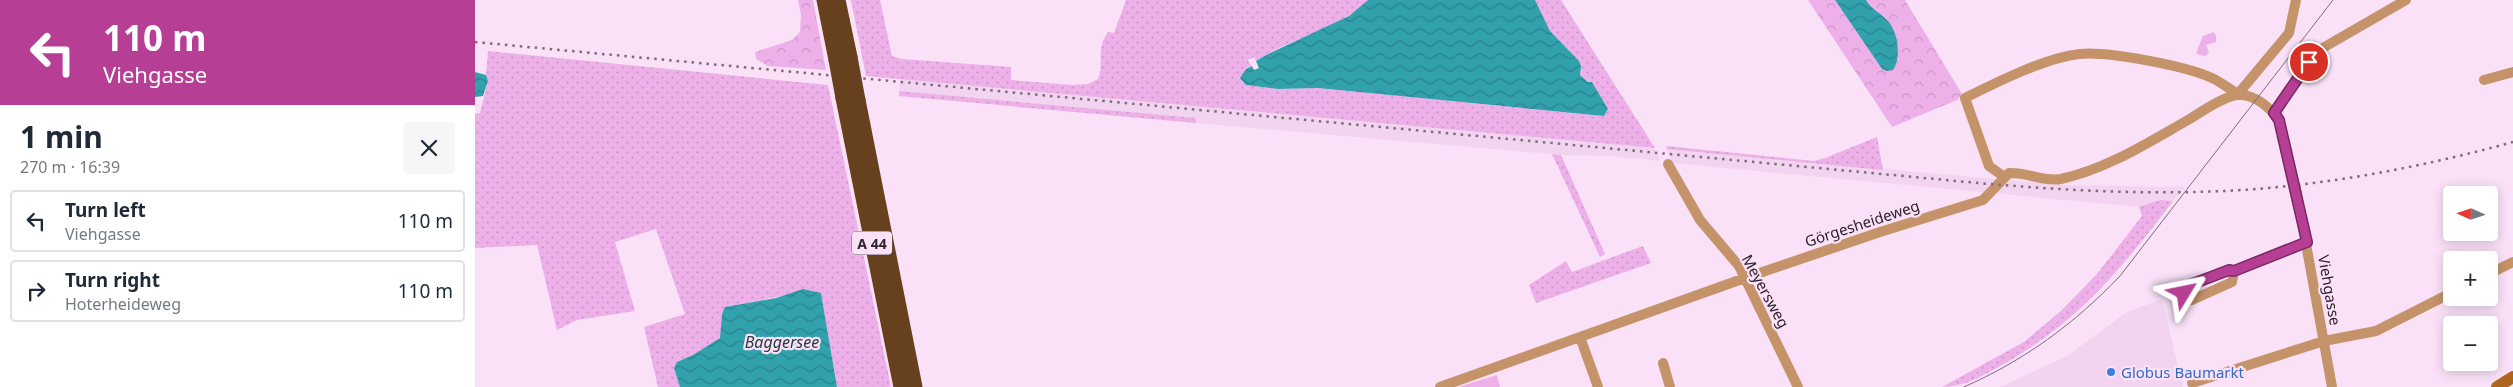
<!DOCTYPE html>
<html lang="en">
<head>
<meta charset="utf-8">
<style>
	body { margin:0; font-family:"Noto Sans",sans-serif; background:#f6f6f7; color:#1f2937; height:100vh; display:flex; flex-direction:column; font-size:19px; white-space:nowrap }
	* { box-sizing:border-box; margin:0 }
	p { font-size:16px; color:#747a83 }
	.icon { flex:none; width:28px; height:28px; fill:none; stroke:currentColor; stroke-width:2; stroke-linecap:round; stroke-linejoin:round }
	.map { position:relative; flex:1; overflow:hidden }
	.drawer { display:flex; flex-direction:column; background:#fff; width:475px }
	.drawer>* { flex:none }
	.guide { background:#b63f95; color:#fff; overflow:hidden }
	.needle { width:32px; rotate:273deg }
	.controls { position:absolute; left:1968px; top:186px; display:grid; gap:10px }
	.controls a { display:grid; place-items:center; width:55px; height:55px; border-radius:5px; background:#fff; box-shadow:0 2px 12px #0003; font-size:25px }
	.pin { position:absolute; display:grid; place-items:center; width:42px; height:42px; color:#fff; margin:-21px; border:2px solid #fff; border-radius:50%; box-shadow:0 1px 5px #0007 }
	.me { position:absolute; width:55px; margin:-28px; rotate:55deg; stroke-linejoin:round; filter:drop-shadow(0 0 4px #0008) }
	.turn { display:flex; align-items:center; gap:18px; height:105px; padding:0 20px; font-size:22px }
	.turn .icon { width:65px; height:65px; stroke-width:2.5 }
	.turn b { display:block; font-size:35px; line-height:42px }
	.round { display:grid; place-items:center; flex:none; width:52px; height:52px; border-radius:5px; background:#f6f6f7 }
	.head { display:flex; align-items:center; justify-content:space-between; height:85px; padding:0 20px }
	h1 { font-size:30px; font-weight:700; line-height:38px }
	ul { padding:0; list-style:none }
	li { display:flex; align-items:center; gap:15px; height:62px; margin:0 10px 8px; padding:0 10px; border:2px solid #e0e1e3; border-radius:5px }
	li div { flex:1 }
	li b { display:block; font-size:19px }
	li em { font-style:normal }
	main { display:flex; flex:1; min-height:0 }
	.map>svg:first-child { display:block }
</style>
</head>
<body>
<main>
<section class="drawer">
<div class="guide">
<div class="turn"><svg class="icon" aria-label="left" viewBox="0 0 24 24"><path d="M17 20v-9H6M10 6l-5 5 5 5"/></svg><div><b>110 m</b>Viehgasse</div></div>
</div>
<div class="head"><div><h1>1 min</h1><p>270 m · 16:39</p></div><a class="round"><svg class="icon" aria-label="close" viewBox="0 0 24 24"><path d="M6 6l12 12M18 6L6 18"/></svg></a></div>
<ul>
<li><svg class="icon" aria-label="left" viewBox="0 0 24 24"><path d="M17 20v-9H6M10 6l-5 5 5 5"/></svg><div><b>Turn left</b><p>Viehgasse</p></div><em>110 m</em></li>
<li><svg class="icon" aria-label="right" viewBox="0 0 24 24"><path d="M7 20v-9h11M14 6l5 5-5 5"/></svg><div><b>Turn right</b><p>Hoterheideweg</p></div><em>110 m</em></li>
</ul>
</section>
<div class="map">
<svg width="2038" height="387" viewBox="0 0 2038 387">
	<defs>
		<pattern id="grass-dots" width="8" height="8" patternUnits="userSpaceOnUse" patternTransform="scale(1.25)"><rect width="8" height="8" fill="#edb0e9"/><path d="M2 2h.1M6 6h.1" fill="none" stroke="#cb97c8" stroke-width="1.8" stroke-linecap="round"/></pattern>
		<pattern id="forest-crowns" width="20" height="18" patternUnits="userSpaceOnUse" patternTransform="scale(1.25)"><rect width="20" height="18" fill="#edb0e9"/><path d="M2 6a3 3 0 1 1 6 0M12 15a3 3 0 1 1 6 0" fill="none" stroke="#cb97c8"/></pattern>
		<pattern id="water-waves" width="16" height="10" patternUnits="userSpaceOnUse" patternTransform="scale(1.25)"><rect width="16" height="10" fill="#31a1ac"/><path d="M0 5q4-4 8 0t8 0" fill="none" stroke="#2a838c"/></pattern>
	</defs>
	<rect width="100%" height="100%" fill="#fae1f8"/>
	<path fill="#f3d4f0" d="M425 77 1179 148 1186 161 1134 156 1086 155 721 123V118L424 91Z
		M1192 149 1586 185 1710 187 1698 201 1685 200 1664 207 1197 163Z
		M1687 299 1708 387H1525L1592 356 1652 312Z"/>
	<path fill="url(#grass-dots)" d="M376 0H405L417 56 427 59 536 67V80L597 85 613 84 623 79C630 60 620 51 633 32L639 33 651 0H893C862 31 816 37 781 61L779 57 773 60 776 66 770 69 771 85 803 89 843 88 1129 116 1133 109 1117 82H1114L1105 75 1106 66 1075 31 1060 0H1086L1180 148 391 76Z
		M13 51 353 85 416 387H362L346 293 312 295 250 307 247 314 246 338 218 355 202 362 199 368 205 387H183L169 327 210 314 181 229 140 242 160 311 102 320 82 330 62 245 0 248V114L5 113 13 81 11 75Z
		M424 91 721 118V123L424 96Z
		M1402 137 1408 170 1192 149 1191 146 1339 161 1350 158Z
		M1077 154 1086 155 1130 254 1125 257Z
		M1685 200 1698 201C1646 269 1604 322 1527 365 1508 376 1489 387 1467 387L1549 342 1586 311 1622 274 1667 216 1664 207Z
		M1168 246 1176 263 1061 303 1054 285 1091 261 1097 272Z"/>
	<path fill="url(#forest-crowns)" d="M323 0H338L351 70 293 66 281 59 280 52 317 40 325 32 326 15Z
		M1333 0H1360L1407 69 1412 19 1395 7 1391 0H1430L1487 94 1482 100 1417 127Z"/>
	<path fill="#edb0e9" d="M1739 32 1741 36V42L1731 45 1734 52 1731 56 1724 55 1721 53 1728 36Z
		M1022 375 1025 387H983Z"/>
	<path fill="url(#water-waves)" d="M893 0H1060L1075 31 1104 61 1106 66 1105 75 1113 82H1117L1133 109 1129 116 843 88 803 89 771 85 765 78 771 69 777 66 779 70 784 68 781 61 791 55 874 16Z
		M1360 0H1391C1396 9 1404 12 1411 19 1423 30 1427 57 1418 70L1412 71 1407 69Z
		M0 72 11 75 13 81 8 96 0 97Z
		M328 289 346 293 362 387H205L199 368 202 362 218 355 245 338 247 314 250 307 301 298Z"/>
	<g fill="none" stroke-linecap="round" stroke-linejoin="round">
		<path stroke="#c5936a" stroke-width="10" d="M2009 80 2038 72
			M1763 94 1814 33 1821 0
			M1799 113 1834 62 1846 49 1931 0
			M1193 164 1225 220 1264 266 1323 387
			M1528 176 1514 166 1490 98C1520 83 1572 57 1605 54 1633 51 1711 66 1737 78 1746 82 1754 89 1763 94
			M1759 271 1757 282 1717 300 1709 293 1712 286 1754 270 1759 271 1831 242
			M2014 274 2038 262
			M1105 337 1123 387
			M1188 363 1195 387
			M1717 383 1849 341 1901 331 1976 293
			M965 387 1270 278 1405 232 1508 200 1534 173C1552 172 1568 182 1586 179 1632 169 1674 142 1713 120 1726 112 1750 95 1764 95 1780 94 1795 108 1804 120L1821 189 1857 387"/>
		<path stroke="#ae661c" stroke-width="12" d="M2022 387 2038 377"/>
		<path stroke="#67401d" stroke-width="15" d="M349 0 361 60
			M363 0 375 57
			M368 98 426 387
			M383 100 440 387"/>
		<path stroke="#7c6d7b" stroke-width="1" d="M1489 387C1550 360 1599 324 1645 276L1858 0"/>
		<path stroke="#7c6d7b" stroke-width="2.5" stroke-dasharray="2.5 5" stroke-linecap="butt" d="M0 42 1503 183C1596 191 1689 196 1782 189 1868 182 1955 165 2038 142"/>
		<path stroke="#67401d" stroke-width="15" d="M375 57 383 100
			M361 60 368 98"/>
	</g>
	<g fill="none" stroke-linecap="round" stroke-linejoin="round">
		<defs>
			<path id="route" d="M1709 293V289L1712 286 1754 270 1759 271 1832 242 1804 120 1799 113 1834 62"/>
		</defs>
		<use href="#route" stroke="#762961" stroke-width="12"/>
		<use href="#route" stroke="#b63f95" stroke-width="9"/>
	</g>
	<circle fill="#3f7fe0" stroke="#fae1f8" stroke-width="2" cx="1636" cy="372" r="5"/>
	<g text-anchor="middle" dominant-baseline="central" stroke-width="4.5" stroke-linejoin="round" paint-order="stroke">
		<rect fill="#fae1f8" stroke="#6a5c68" stroke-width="1" x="377" y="231.5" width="40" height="23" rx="4"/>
		<g font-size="14" font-weight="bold" fill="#2c232b">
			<text x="397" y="243">A 44</text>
		</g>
		<g font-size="15" fill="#2c232b" stroke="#fae1f8">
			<text transform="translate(1387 223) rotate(-18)">Görgesheideweg</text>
			<text transform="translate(1855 290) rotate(80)">Viehgasse</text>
			<text transform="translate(1291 291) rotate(61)">Meyersweg</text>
		</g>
		<g font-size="15" fill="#366cbe" stroke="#fae1f8" text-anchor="start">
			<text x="1646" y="372">Globus Baumarkt</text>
		</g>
		<g font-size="16" font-style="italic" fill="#243d3f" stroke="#fae1f8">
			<text x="307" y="342">Baggersee</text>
		</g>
	</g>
</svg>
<div class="controls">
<a><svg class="needle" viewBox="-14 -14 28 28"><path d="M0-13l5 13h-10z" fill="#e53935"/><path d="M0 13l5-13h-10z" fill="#747a83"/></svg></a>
<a>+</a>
<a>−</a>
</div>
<div class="pin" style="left:1834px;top:62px;background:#d93025"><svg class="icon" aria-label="arrive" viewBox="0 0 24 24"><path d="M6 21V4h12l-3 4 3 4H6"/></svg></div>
<svg class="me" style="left:1709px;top:293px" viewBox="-20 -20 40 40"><path d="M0-17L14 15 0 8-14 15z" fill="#b63f95" stroke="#fff" stroke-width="4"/></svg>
</div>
</main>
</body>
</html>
